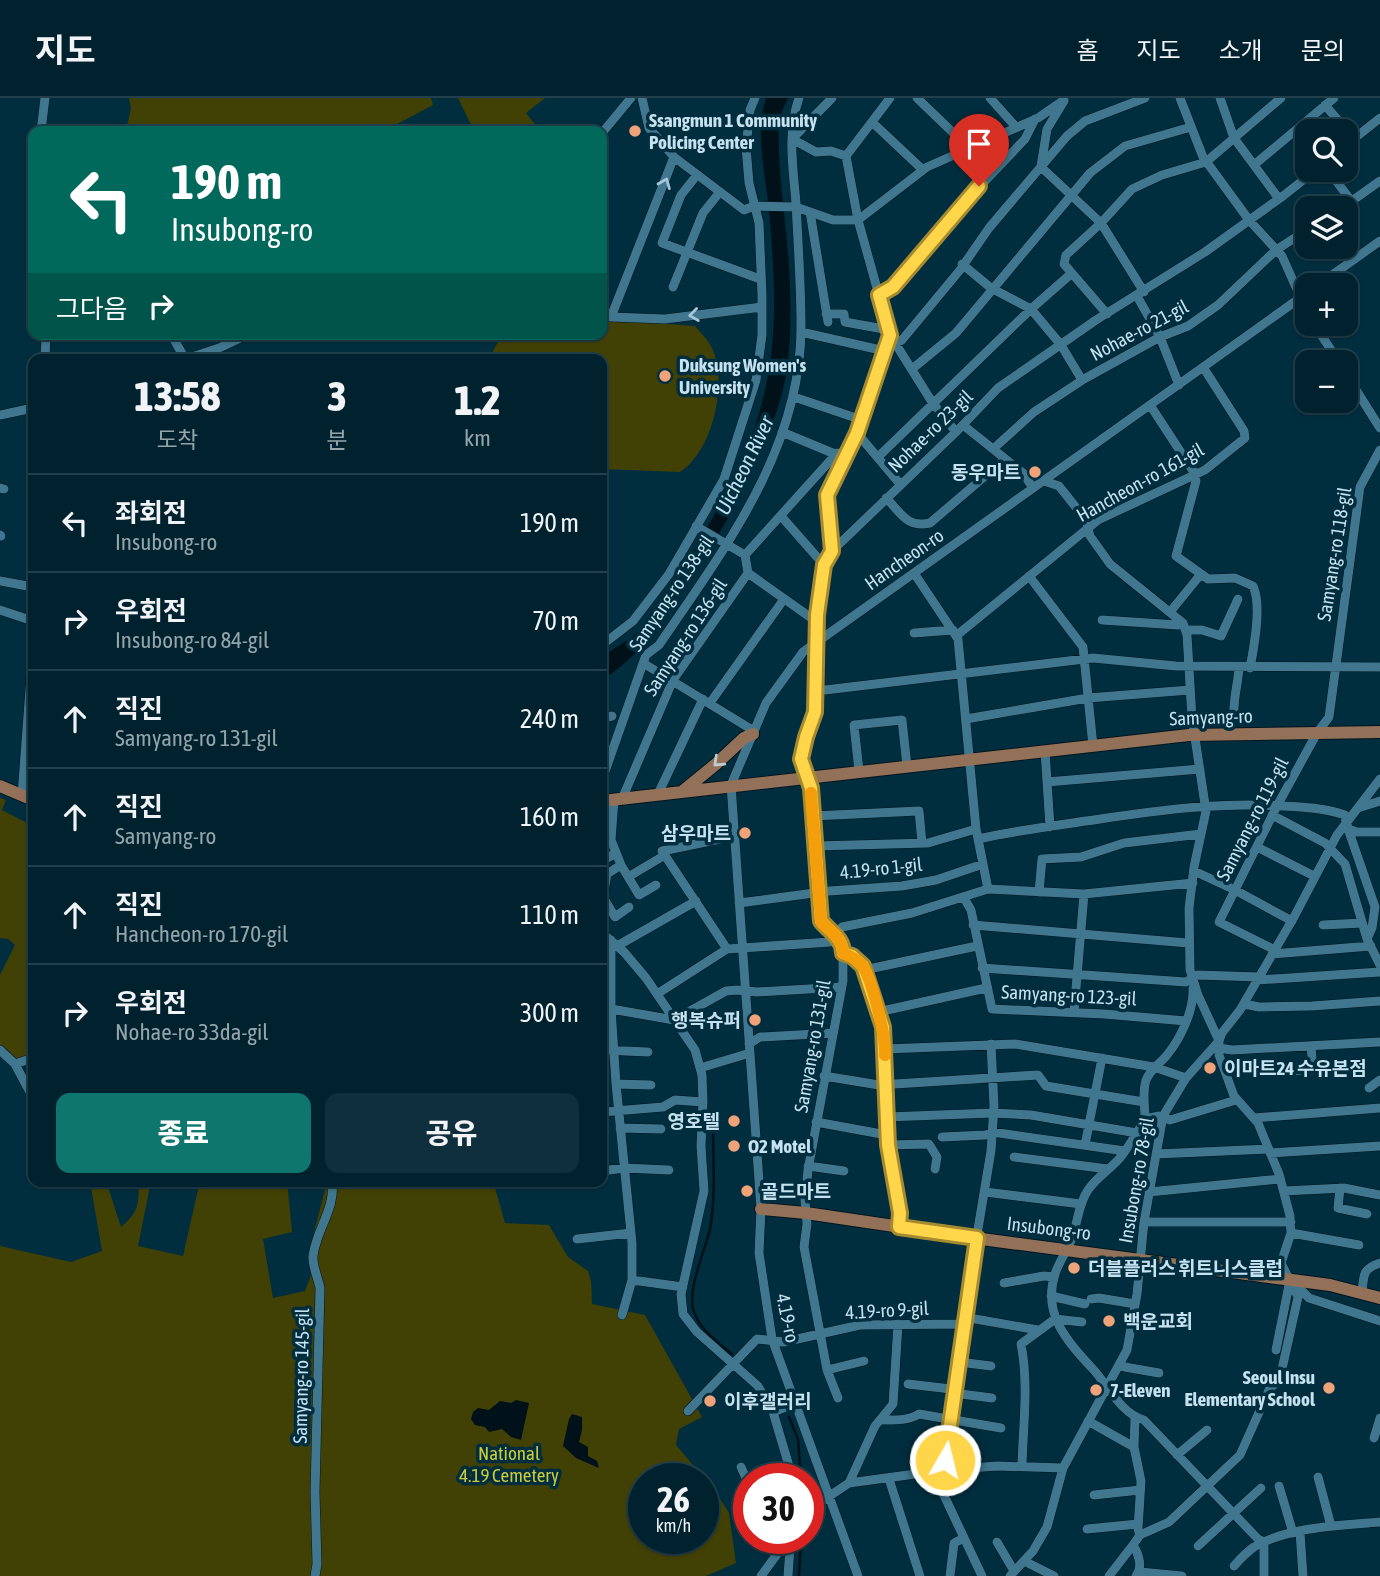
<!DOCTYPE html>
<html lang="ko">
<head>
<meta charset="utf-8">
<style>
	body { margin:0; font-family:"Asap Condensed","Noto Sans KR",sans-serif; background:#0e2f3b; color:#f1f3f6; height:100vh; display:flex; flex-direction:column; font-size:26px; white-space:nowrap }
	* { box-sizing:border-box; margin:0 }
	p { font-size:23px; color:#95a4aa }
	.icon { flex:none; width:38px; height:38px; fill:none; stroke:currentColor; stroke-width:2; stroke-linecap:round; stroke-linejoin:round }
	.map { position:relative; flex:1; overflow:hidden }
	.panel { position:absolute; left:28px; top:256px; width:579px; height:833px; display:flex; flex-direction:column; background:#00222f; border-radius:14px; box-shadow:0 2px 5px #0004,0 0 0 2px #223f4b }
	.panel>* { flex:none }
	.guide { position:absolute; left:28px; top:28px; width:579px; height:214px; border-radius:14px; box-shadow:0 2px 5px #0004,0 0 0 2px #223f4b; background:#00695c; color:#fff; overflow:hidden }
	.tools { position:absolute; left:1295px; top:21px; display:grid; gap:14px }
	.tools a { display:grid; place-items:center; width:63px; height:63px; border-radius:14px; background:#00222f; box-shadow:0 2px 5px #0004,0 0 0 2px #223f4b; font-size:35px }
	.speed { position:absolute; left:628px; top:1365px; display:flex; gap:14px; font-size:35px; font-weight:700; text-align:center }
	.speed>* { display:grid; place-content:center; width:91px; height:91px; border-radius:50%; background:#00222f; box-shadow:0 2px 5px #0004,0 0 0 2px #223f4b; line-height:1 }
	.speed small { font-size:18px; font-weight:400 }
	.speed .limit { border:10px solid #d22; background:#fff; color:#111 }
	.pin { position:absolute; display:grid; place-items:center; width:60px; height:60px; color:#fff; margin:-72px -30px; border-radius:50% 50% 50% 0; rotate:-45deg; box-shadow:0 0 7px #0007 }
	.pin .icon { rotate:45deg }
	.me { position:absolute; width:77px; margin:-38px; rotate:8deg; stroke-linejoin:round; filter:drop-shadow(0 0 5px #0008) }
	.turn { display:flex; align-items:center; gap:24px; height:147px; padding:0 28px; font-size:32px }
	.turn .icon { width:91px; height:91px; stroke-width:2.5 }
	.turn b { display:block; font-size:49px; line-height:60px }
	.then { display:flex; align-items:center; height:66px; padding:0 28px; background:#0003; gap:14px; font-size:26px }
	.eta { display:flex; justify-content:space-evenly; align-items:center; height:119px; text-align:center }
	.eta b { font-size:42px; font-weight:800; line-height:49px }
	.primary-button { display:flex; gap:14px; margin-top:auto; padding:14px 28px }
	.primary-button a { flex:1; height:80px; border-radius:14px; background:#0f766e; color:#fff; font-size:28px; font-weight:800; line-height:80px; text-align:center }
	.primary-button a+a { background:#0e2f3b; color:#f1f3f6 }
	ul { padding:0; list-style:none }
	li { display:flex; align-items:center; gap:21px; height:98px; padding:0 28px; border-top:2px solid #223f4b }
	li div { flex:1 }
	li b { display:block; font-size:26px }
	li em { font-style:normal }
	header { display:flex; align-items:center; gap:42px; box-sizing:border-box; height:98px; padding:0 35px; background:#00222f; border-bottom:2px solid #223f4b }
	header strong { font-size:33px }
	nav { display:flex; gap:38px; margin-inline-start:auto; font-size:24px }
	.map>svg:first-child { display:block }
</style>
</head>
<body>
<header>
<strong>지도</strong>
<nav><a>홈</a><a>지도</a><a>소개</a><a>문의</a></nav>
</header>
<div class="map">
<svg width="1380" height="1478" viewBox="0 0 1380 1478">
	<rect width="100%" height="100%" fill="#002e3f"/>
	<path fill="#424105" fill-rule="evenodd" d="M129 0H431L433 7 386 32 378 33H126L131 10Z
		M458 0H545L526 15 540 33H474Z
		M602 221 695 228C701 235 708 242 712 250 728 285 713 353 680 374L602 371V261H489L502 236H602Z
		M0 700 6 702 2 712 33 728V957L13 962 0 952V877L15 847 8 841 0 840Z
		M90 1083H106L121 1129C137 1116 140 1106 138 1085L135 1083H151L138 1148 183 1158 200 1083H287L292 1134 263 1141 273 1200 305 1193 311 1177 308 1157 325 1092 323 1083H493L505 1125 549 1127 568 1159 588 1173 591 1183 592 1206 645 1217 702 1319 679 1331 676 1347 716 1394 729 1415 736 1465 706 1478H0V1148L71 1164 102 1153ZM644 1381H704V1440H644Z"/>
	<path fill="#00111a" d="M766 0H788C785 8 779 17 779 25 778 35 779 46 779 56 781 101 789 144 790 189 791 225 791 264 781 299 763 361 732 416 698 470 671 512 645 555 602 582V559C614 550 630 542 641 531 662 508 678 477 694 451 754 354 780 285 773 169 772 145 770 120 767 95 763 64 756 31 766 0Z
		M516 1302 529 1305 521 1342 511 1339 502 1331 489 1334 485 1329 475 1327 471 1321 473 1314 478 1310 489 1312 500 1303 511 1305Z
		M572 1316 582 1319V1332L579 1344 588 1349V1358L597 1363 599 1370 576 1360 563 1348 569 1321Z"/>
	<g fill="none" stroke-linecap="round" stroke-linejoin="round">
		<path stroke="#00111a" stroke-width="2.5" d="M713 1027C713 1062 716 1097 710 1131 705 1153 688 1189 693 1211 698 1230 717 1244 732 1256
			M789 1319 798 1341 801 1381
			M799 1478 801 1440"/>
		<defs>
			<path id="minor" d="M642 0 649 30 674 59 744 112 754 108 796 109 833 122H858L927 69 1038 20 1064 2
				M832 0 792 41 816 54 831 53 846 58
				M917 0 969 50
				M990 0 1016 29
				M1180 0 1203 59 1249 122 1282 158 1307 214
				M1220 0 1234 40 1279 101
				M1325 7 1353 40
				M872 24 923 72
				M41 33 45 0
				M602 35 631 0
				M1346 47 1380 20
				M674 59 611 219 665 221 762 209
				M1254 67 1334 0
				M1041 68 1047 31 1064 3
				M1041 69 1101 125 1144 194
				M1328 72 1352 104
				M697 77 681 97 662 145 760 181
				M1342 110 1380 83
				M810 114 828 224
				M962 166 991 190 1031 211 1061 247 1082 282
				M1318 187 1380 143
				M673 189 703 115 719 95
				M879 197 893 189 965 104 1025 41 1035 21
				M1137 198 1160 239 1179 287
				M826 216H844L845 224 889 232
				M1107 216 1064 166 1066 157 1101 125 1132 91 1162 77 1206 64 1281 0
				M1314 226 1339 264
				M801 234 885 253
				M171 236 185 261
				M892 240 932 304 956 334
				M895 245 902 242 960 172 989 130 1067 38 1085 23 1145 0
				M45 261 46 236
				M186 261 219 250 249 236
				M912 271 956 235 1090 75 1125 48 1191 29
				M1346 276 1380 330
				M794 299 862 322
				M1150 307 1195 376 1196 383 1176 458 1208 481 1235 480 1253 488C1262 507 1254 549 1250 570
				M0 317 33 310
				M963 327 1023 375 1033 390
				M782 334 835 356 839 355
				M857 335 900 386
				M993 351 1034 314 1084 281 1160 239 1188 228 1218 207 1276 152 1307 132
				M878 359 1031 211 1072 175
				M1044 383 1059 388 1086 422 1090 438 1110 466 1183 525 1187 537 1192 620 1206 713 1194 769 1189 810 1190 872 1198 897 1219 943V950L1232 952 1380 944
				M0 390 4 391
				M886 400C902 416 907 430 930 425L1005 361
				M781 418 824 467
				M696 428 745 457 748 475 817 524
				M0 437 1 438
				M832 453 958 332 998 290 1096 222 1205 154 1283 98 1316 72
				M745 457 837 355
				M914 475 958 541 976 731 988 791
				M1029 478 1083 549 1093 648
				M0 483 33 489
				M0 512 33 523
				M1170 514 1201 476
				M1102 522 1178 527 1183 525
				M1186 532H1202L1221 538 1238 501
				M914 535 953 532
				M956 538 1098 422 1205 372 1245 340 1244 333 1203 269
				M602 547 633 523 669 476 724 381 756 282 762 237V197L759 125 749 85 746 49 750 12 755 0
				M643 565 754 633
				M816 591 825 592 1093 560 1176 568 1380 569
				M710 605 784 501
				M1234 617C1233 601 1238 586 1239 570
				M602 620 612 618
				M966 621 1088 600 1190 592
				M1045 653 1050 729
				M859 673 854 627 902 622 907 668
				M602 682 646 557 659 547C725 450 802 350 801 227 801 187 798 146 796 105 793 70 787 34 799 0
				M1047 684 1200 671
				M658 696 703 601
				M22 697 33 552
				M622 701 673 582 748 475
				M614 702 611 742 621 767 639 797 656 787
				M1358 710 1380 703
				M1272 717 1325 745 1345 766 1367 841
				M813 718 919 713 922 745
				M1347 727 1349 731 1356 734H1380
				M735 738 662 753 727 851 830 844 842 829 912 815 988 791 1084 796 1193 785
				M978 741C1018 732 1059 727 1100 721 1161 712 1220 704 1282 708 1303 709 1325 710 1345 717L1346 725 1375 809 1372 830 1367 841 1380 867
				M815 748 928 745 976 731
				M1257 749 1314 778
				M602 763 616 755
				M1194 773 1235 792 1292 823
				M628 779 665 757
				M1039 794 1042 761 1081 759 1124 745 1201 736
				M603 799 615 819 629 809
				M964 800 971 812 992 911 1104 916 1186 923
				M602 804 607 776 621 767
				M739 805 829 793 902 788 936 782 983 766
				M973 827 1188 845
				M1323 827 1362 825
				M602 835 624 854 646 880 695 952 702 977 703 1004 701 1048 704 1093 681 1196 683 1216 697 1234 758 1288 773 1314 789 1368 790 1381
				M611 842V911L616 986 632 1145V1182L622 1217
				M617 848 696 803
				M1275 852 1219 824 1277 708 1317 635 1329 619 1360 389 1380 352
				M843 855 852 858 863 868 883 929 888 1047 899 1115V1129
				M1272 856 1371 848
				M982 870 1186 884 1197 877 1259 879
				M864 872 977 848
				M1257 882 1380 874
				M657 896 727 851
				M1244 906 1259 909 1312 908 1380 903
				M611 911 674 922 726 893 737 892 757 894 842 889
				M878 914 986 890
				M1074 914 1084 796
				M749 946 760 939 833 935
				M1311 948 1313 972
				M885 951 1015 946 1154 969 1186 980
				M0 952 15 966
				M602 952 648 954
				M700 970 750 955
				M1274 974 1347 970
				M824 978 879 987 1038 977 1046 988 1144 1004
				M616 986 651 987
				M1369 990 1380 982
				M30 994 15 966 33 960
				M602 1014 663 1009 675 1002 703 1004
				M886 1019 993 1015 1031 1017 1137 1035
				M1254 1020 1380 1010
				M1145 1021C1137 1035 1129 1049 1119 1061 1109 1072 1096 1080 1088 1092 1079 1105 1078 1122 1073 1137 1069 1151 1059 1163 1055 1176 1042 1216 1067 1243 1092 1270 1108 1287 1121 1316 1144 1322L1258 1441 1264 1444
				M1145 1021C1145 1008 1142 995 1146 982 1151 970 1160 966 1167 957 1181 940 1194 912 1193 890
				M1145 1021 1159 1018 1170 1022 1236 1002
				M816 1024 887 1037
				M620 1030 661 1031
				M942 1039 986 1037 992 1034 1125 1053
				M888 1047 929 1046 937 1059 935 1071
				M1085 1047 1102 960
				M1270 1055 1380 1048
				M1156 1056 1269 1051
				M1014 1059 1108 1071
				M808 1068 844 1073
				M602 1073 624 1070 669 1072
				M513 1083 515 1086 530 1083
				M1340 1090 1338 1110 1367 1116
				M1284 1093 1344 1090 1380 1097
				M985 1094 1081 1106
				M1149 1094 1280 1081
				M1144 1124H1291
				M1291 1135 1359 1147
				M577 1141 631 1135
				M632 1182 683 1189
				M1004 1185 1044 1178 1054 1179
				M1294 1185 1309 1200 1380 1223
				M1362 1194C1364 1177 1362 1171 1380 1165
				M1051 1198 1085 1206
				M1091 1201 1099 1200 1135 1206
				M964 1219 1038 1232
				M1276 1252 1290 1182
				M959 1264 991 1268
				M1119 1268 1159 1275
				M827 1272 864 1263
				M908 1286 951 1291 961 1296 992 1300
				M838 1300 827 1272 804 1149 807 1126 805 1102 808 1072 843 883V848L836 836 830 833 821 823 811 690 801 661 805 639 815 615 817 517 824 467 832 453 827 397 857 335 890 237 858 122 846 58 890 0
				M688 1313 757 1241 784 1244 860 1227 963 1226
				M773 1314 796 1305
				M1135 1320 1134 1349 1141 1383 1138 1431 1140 1437 1133 1447C1139 1456 1143 1470 1136 1478
				M880 1322C893 1322 908 1323 919 1316L1001 1330
				M1088 1323 1134 1349
				M1374 1340 1380 1320
				M1177 1357 1207 1332
				M1022 1368C1023 1327 1029 1287 1021 1246L1055 1221 1082 1224
				M741 1369 749 1387
				M945 1372 965 1209 991 1053 994 1008 991 946
				M933 1374 982 1478
				M1318 1379 1331 1428
				M889 1381 920 1478
				M849 1385 875 1328 893 1306 898 1226
				M1279 1388 1293 1435
				M1094 1397 1140 1392
				M808 1418 822 1403 849 1385 945 1372 997 1368 1063 1370
				M1087 1431 1138 1426
				M1300 1434 1303 1478
				M1140 1437 1169 1424 1240 1357 1269 1292 1280 1280 1298 1199 1281 1165 1291 1135 1290 1118 1279 1076 1258 1025 1234 998 1219 957V950
				M769 1440 780 1452
				M997 1444 1014 1473
				M1198 1448 1261 1390
				M1024 1463 1054 1478
				M1234 1468C1240 1461 1247 1454 1254 1449 1287 1429 1342 1427 1380 1424
				M1140 1474 1182 1478
				M315 1478 317 1466 315 1394 320 1190C318 1180 312 1167 313 1158 316 1132 336 1110 332 1083
				M761 1478 789 1440
				M788 1478 790 1449 789 1441
				M858 1478 772 1241 759 1155 761 1111 731 687 766 605 803 554 1307 195
				M950 1478 954 1445 964 1440
				M1010 1478 1033 1453 1047 1429 1063 1370 1127 1252 1137 1196 1144 1124 1163 1018 1186 980 1219 943 1222 935 1240 912 1294 819 1337 737 1380 681
				M1109 1478 1133 1447
				M1264 1478V1444"/>
			<path id="major" d="M0 688 33 702
				M683 693 716 666 744 640 753 636
				M602 703 1189 637 1380 634
				M761 1111 806 1115 989 1142 1330 1187 1380 1200"/>
		</defs>
		<use href="#minor" stroke="#001520" stroke-width="10"/>
		<use href="#major" stroke="#001520" stroke-width="14"/>
		<use href="#minor" stroke="#40778f" stroke-width="9"/>
		<use href="#major" stroke="#937058" stroke-width="12"/>
	</g>
	<defs><path id="oneway-chevron" d="M-2-3.5L2.5 0L-2 3.5" fill="none" stroke-width="1.6" stroke-linecap="round" stroke-linejoin="round" transform="scale(1.75)"/></defs>
	<g stroke="#a4c6d7">
		<use href="#oneway-chevron" transform="translate(665 85) rotate(-68)"/>
		<use href="#oneway-chevron" transform="translate(694 217) rotate(172)"/>
	</g>
	<use stroke="#bccad1" href="#oneway-chevron" transform="translate(718 664) rotate(137)"/>
	<g fill="none" stroke-linecap="round" stroke-linejoin="round">
		<defs>
			<path id="route" d="M945 1362 977 1140 899 1129 900 1115 888 1047 883 929 863 868 852 858 843 855C843 840 830 834 821 823L811 690 801 661 806 639 815 614 817 517 824 467 832 453 827 397 857 335 890 237 879 197 893 189 979 88"/>
		</defs>
		<use href="#route" stroke="#a68a30" stroke-width="18"/>
		<use href="#route" stroke="#ffd54a" stroke-width="12"/>
		<path stroke="#f59e0b" stroke-width="12" d="M811 695 821 823C830 834 843 840 843 855 850 858 857 861 862 867 872 880 886 939 885 957"/>
	</g>
	<g fill="#f0a279" stroke="#002e3f" stroke-width="2.5">
		<circle cx="635" cy="33" r="7"/>
		<circle cx="665" cy="278" r="7"/>
		<circle cx="1035" cy="374" r="7"/>
		<circle cx="745" cy="735" r="7"/>
		<circle cx="755" cy="922" r="7"/>
		<circle cx="1210" cy="970" r="7"/>
		<circle cx="734" cy="1023" r="7"/>
		<circle cx="734" cy="1048" r="7"/>
		<circle cx="747" cy="1093" r="7"/>
		<circle cx="1074" cy="1170" r="7"/>
		<circle cx="1109" cy="1223" r="7"/>
		<circle cx="1329" cy="1290" r="7"/>
		<circle cx="1096" cy="1292" r="7"/>
		<circle cx="710" cy="1303" r="7"/>
	</g>
	<g text-anchor="middle" dominant-baseline="central" stroke-width="7" stroke-linejoin="round" paint-order="stroke">
		<g font-size="19" font-weight="bold" fill="#c6e1ef" stroke="#002e3f" text-anchor="start">
			<text x="649" y="22">Ssangmun 1 Community<tspan x="649" dy="22">Policing Center</tspan></text>
			<text x="679" y="267">Duksung Women's<tspan x="679" dy="22">University</tspan></text>
			<text x="1021" y="374" text-anchor="end">동우마트</text>
			<text x="731" y="735" text-anchor="end">삼우마트</text>
			<text x="741" y="922" text-anchor="end">행복슈퍼</text>
			<text x="1224" y="970">이마트24 수유본점</text>
			<text x="720" y="1023" text-anchor="end">영호텔</text>
			<text x="748" y="1048">O2 Motel</text>
			<text x="761" y="1093">골드마트</text>
			<text x="1088" y="1170">더블플러스 휘트니스클럽</text>
			<text x="1123" y="1223">백운교회</text>
			<text x="1315" y="1279" text-anchor="end">Seoul Insu<tspan x="1315" dy="22">Elementary School</tspan></text>
			<text x="1110" y="1292">7-Eleven</text>
			<text x="724" y="1303">이후갤러리</text>
		</g>
		<g font-size="19" fill="#c6e1ef" stroke="#002e3f">
			<text transform="translate(1139 232) rotate(-28)">Nohae-ro 21-gil</text>
			<text transform="translate(930 333) rotate(-44)">Nohae-ro 23-gil</text>
			<text transform="translate(1140 384) rotate(-29)">Hancheon-ro 161-gil</text>
			<text transform="translate(1334 456) rotate(-81)">Samyang-ro 118-gil</text>
			<text transform="translate(904 461) rotate(-35)">Hancheon-ro</text>
			<text transform="translate(671 495) rotate(-56)">Samyang-ro 138-gil</text>
			<text transform="translate(685 539) rotate(-57)">Samyang-ro 136-gil</text>
			<text transform="translate(1211 619) rotate(-2)">Samyang-ro</text>
			<text transform="translate(1252 721) rotate(-63)">Samyang-ro 119-gil</text>
			<text transform="translate(881 770) rotate(-6)">4.19-ro 1-gil</text>
			<text transform="translate(1069 897) rotate(3)">Samyang-ro 123-gil</text>
			<text transform="translate(812 948) rotate(-80)">Samyang-ro 131-gil</text>
			<text transform="translate(1136 1082) rotate(-80)">Insubong-ro 78-gil</text>
			<text transform="translate(1049 1130) rotate(7)">Insubong-ro</text>
			<text transform="translate(887 1212) rotate(-3)">4.19-ro 9-gil</text>
			<text transform="translate(788 1220) rotate(78)">4.19-ro</text>
			<text transform="translate(301 1278) rotate(-89)">Samyang-ro 145-gil</text>
		</g>
		<g font-size="19" fill="#cdcb39" stroke="#002e3f">
			<text x="509" y="1355">National<tspan x="509" dy="22">4.19 Cemetery</tspan></text>
		</g>
		<g font-size="21" font-style="italic" fill="#c2e2f1" stroke="#002e3f">
			<text transform="translate(744 367) rotate(-64)">Uicheon River</text>
		</g>
	</g>
</svg>
<div class="tools">
<a><svg class="icon" aria-label="search" viewBox="0 0 24 24"><circle cx="10" cy="10" r="6"/><path d="M15 15l6 6"/></svg></a>
<a><svg class="icon" aria-label="layers" viewBox="0 0 24 24"><path d="M12 4l9 5-9 5-9-5zM3 14l9 5 9-5"/></svg></a>
<a>+</a>
<a>−</a>
</div>
<div class="speed"><div>26<small>km/h</small></div><div class="limit">30</div></div>
<div class="pin" style="left:979px;top:88px;background:#d93025"><svg class="icon" aria-label="arrive" viewBox="0 0 24 24"><path d="M6 21V4h12l-3 4 3 4H6"/></svg></div>
<svg class="me" style="left:945px;top:1362px" viewBox="-20 -20 40 40"><circle r="17" fill="#ffd54a" stroke="#fff" stroke-width="3"/><path d="M0-11L8 9 0 5-8 9z" fill="#fff"/></svg>
<div class="guide">
<div class="turn"><svg class="icon" aria-label="left" viewBox="0 0 24 24"><path d="M17 20v-9H6M10 6l-5 5 5 5"/></svg><div><b>190 m</b>Insubong-ro</div></div>
<div class="then">그다음<svg class="icon" aria-label="right" viewBox="0 0 24 24"><path d="M7 20v-9h11M14 6l5 5-5 5"/></svg></div>
</div>
<section class="panel">
<div class="eta">
<div><b>13:58</b><p>도착</p></div>
<div><b>3</b><p>분</p></div>
<div><b>1.2</b><p>km</p></div>
</div>
<ul>
<li><svg class="icon" aria-label="left" viewBox="0 0 24 24"><path d="M17 20v-9H6M10 6l-5 5 5 5"/></svg><div><b>좌회전</b><p>Insubong-ro</p></div><em>190 m</em></li>
<li><svg class="icon" aria-label="right" viewBox="0 0 24 24"><path d="M7 20v-9h11M14 6l5 5-5 5"/></svg><div><b>우회전</b><p>Insubong-ro 84-gil</p></div><em>70 m</em></li>
<li><svg class="icon" aria-label="ahead" viewBox="0 0 24 24"><path d="M12 20V5M6 11l6-6 6 6"/></svg><div><b>직진</b><p>Samyang-ro 131-gil</p></div><em>240 m</em></li>
<li><svg class="icon" aria-label="ahead" viewBox="0 0 24 24"><path d="M12 20V5M6 11l6-6 6 6"/></svg><div><b>직진</b><p>Samyang-ro</p></div><em>160 m</em></li>
<li><svg class="icon" aria-label="ahead" viewBox="0 0 24 24"><path d="M12 20V5M6 11l6-6 6 6"/></svg><div><b>직진</b><p>Hancheon-ro 170-gil</p></div><em>110 m</em></li>
<li><svg class="icon" aria-label="right" viewBox="0 0 24 24"><path d="M7 20v-9h11M14 6l5 5-5 5"/></svg><div><b>우회전</b><p>Nohae-ro 33da-gil</p></div><em>300 m</em></li>
</ul>
<div class="primary-button"><a>종료</a><a>공유</a></div>
</section>
</div>
</body>
</html>
